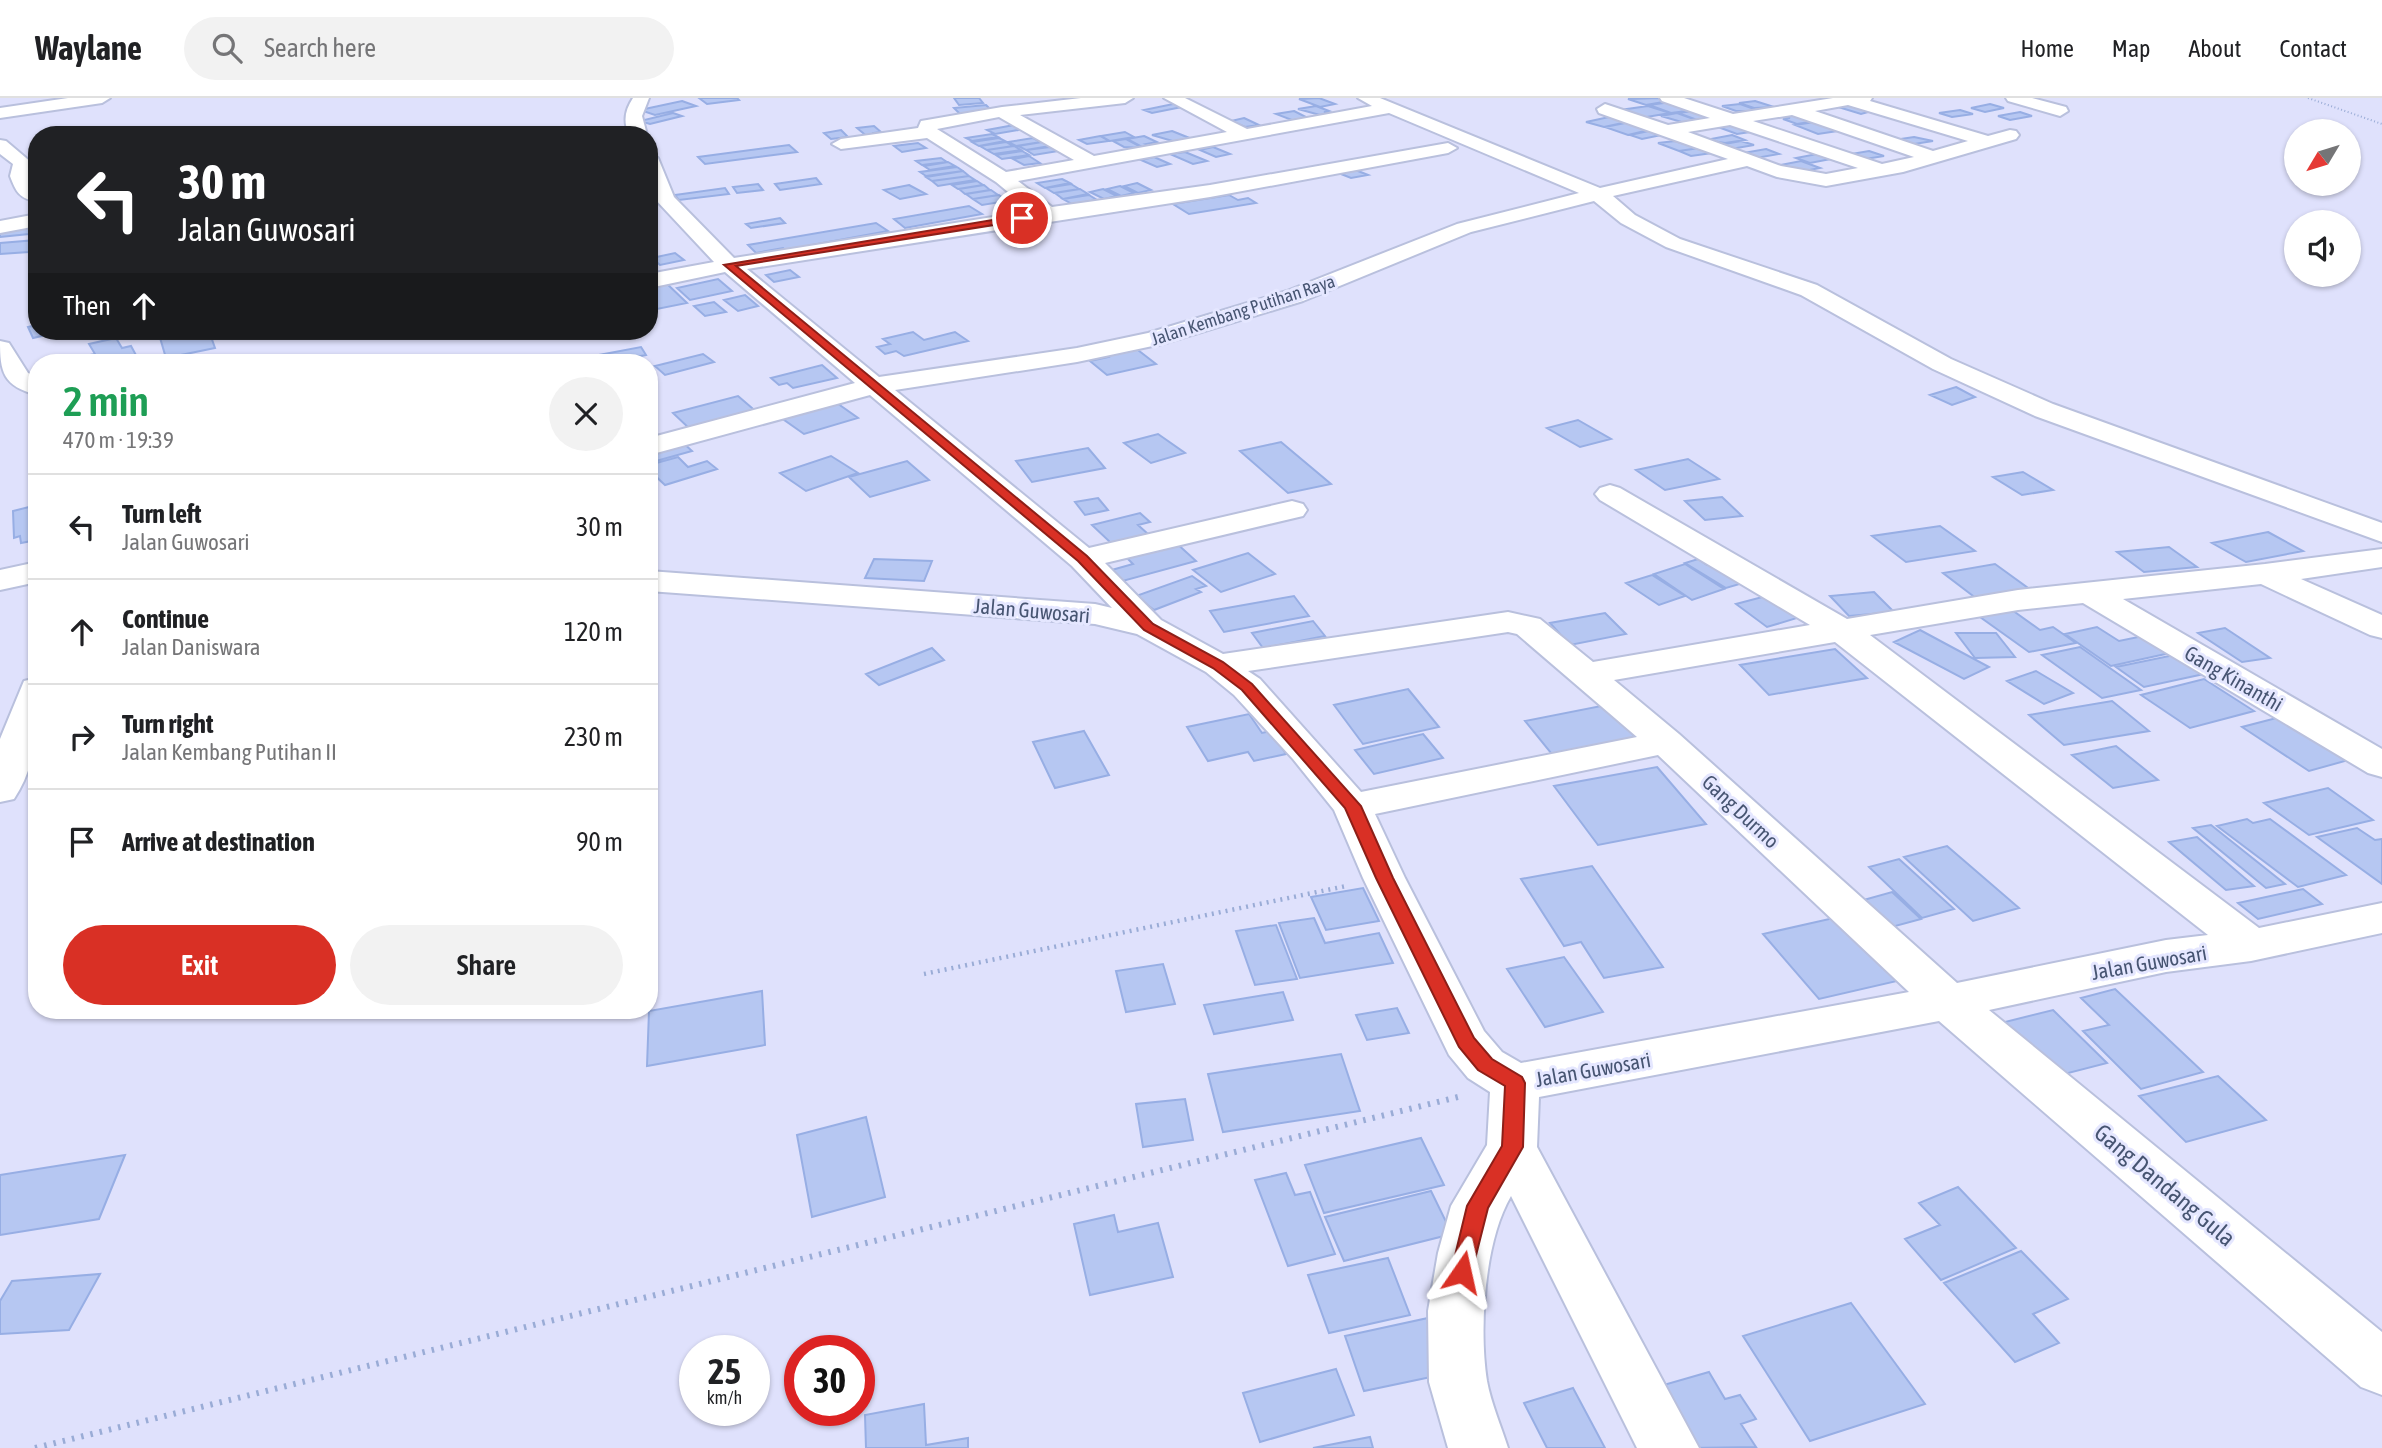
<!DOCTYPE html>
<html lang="en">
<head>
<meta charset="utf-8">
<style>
	body { margin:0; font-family:"Asap Condensed",sans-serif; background:#f2f2f2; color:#202124; height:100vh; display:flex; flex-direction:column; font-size:26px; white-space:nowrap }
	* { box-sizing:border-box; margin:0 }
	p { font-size:23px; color:#757577 }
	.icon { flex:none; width:38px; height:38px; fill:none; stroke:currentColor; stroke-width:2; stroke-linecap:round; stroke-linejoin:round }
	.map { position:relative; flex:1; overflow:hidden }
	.details { position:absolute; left:28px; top:256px; width:630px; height:665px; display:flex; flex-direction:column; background:#fff; border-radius:28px; box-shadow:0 2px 5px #0004 }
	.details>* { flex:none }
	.top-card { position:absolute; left:28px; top:28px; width:630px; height:214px; border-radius:28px; box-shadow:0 2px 5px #0004; background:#202124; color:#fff; overflow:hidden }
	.needle { width:46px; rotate:232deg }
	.fabs { position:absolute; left:2284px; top:21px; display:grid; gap:14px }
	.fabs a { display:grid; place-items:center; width:77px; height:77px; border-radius:50%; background:#fff; box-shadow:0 2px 5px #0004; font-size:35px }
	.speed { position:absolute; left:679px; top:1237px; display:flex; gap:14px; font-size:35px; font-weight:700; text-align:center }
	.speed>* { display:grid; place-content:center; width:91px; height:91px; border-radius:50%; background:#fff; box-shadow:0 2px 5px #0004; line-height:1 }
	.speed small { font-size:18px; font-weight:400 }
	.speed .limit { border:10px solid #d22; background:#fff; color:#111 }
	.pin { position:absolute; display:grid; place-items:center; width:60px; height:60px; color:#fff; margin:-30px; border:4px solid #fff; border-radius:50%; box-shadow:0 2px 7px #0007 }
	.me { position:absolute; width:77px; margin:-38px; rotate:11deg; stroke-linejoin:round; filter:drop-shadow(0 0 5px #0008) }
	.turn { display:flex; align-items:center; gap:24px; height:147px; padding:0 35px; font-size:32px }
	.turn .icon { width:91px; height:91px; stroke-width:2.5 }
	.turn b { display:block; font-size:49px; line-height:60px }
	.then { display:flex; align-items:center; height:66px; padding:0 35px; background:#0003; gap:14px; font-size:26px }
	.round { display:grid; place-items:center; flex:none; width:74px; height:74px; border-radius:37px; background:#f2f2f2 }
	.overview { display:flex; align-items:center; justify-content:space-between; height:119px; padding:0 35px }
	h1 { font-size:42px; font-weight:600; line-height:52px; color:#1e9e55 }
	.button { display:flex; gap:14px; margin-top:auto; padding:14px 35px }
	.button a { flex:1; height:80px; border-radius:42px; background:#d93025; color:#fff; font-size:28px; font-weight:600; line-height:80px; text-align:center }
	.button a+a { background:#f2f2f2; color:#202124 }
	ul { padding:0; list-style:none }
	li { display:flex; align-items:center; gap:21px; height:105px; padding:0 35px; border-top:2px solid #e0e0e0 }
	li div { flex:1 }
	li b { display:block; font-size:26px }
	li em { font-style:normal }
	header { display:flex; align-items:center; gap:42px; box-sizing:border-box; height:98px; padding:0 35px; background:#fff; border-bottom:2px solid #e0e0e0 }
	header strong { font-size:33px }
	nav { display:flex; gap:38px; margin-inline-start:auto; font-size:24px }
	.search { width:490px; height:63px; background:#f2f2f2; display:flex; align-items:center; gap:18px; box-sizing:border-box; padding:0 24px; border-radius:38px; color:#757577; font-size:26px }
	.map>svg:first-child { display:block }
</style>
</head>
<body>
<header>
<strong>Waylane</strong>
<div class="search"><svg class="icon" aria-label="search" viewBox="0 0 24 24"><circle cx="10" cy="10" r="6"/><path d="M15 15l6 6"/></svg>Search here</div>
<nav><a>Home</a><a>Map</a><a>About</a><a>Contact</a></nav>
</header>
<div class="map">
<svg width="2382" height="1350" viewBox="0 0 2382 1350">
	<rect width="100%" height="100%" fill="#dfe1fc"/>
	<path fill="#b6c7f2" stroke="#97aee4" stroke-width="2" d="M699 0H737L739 2 707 6Z
		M954 0H979L983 5 959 7Z
		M1319 0 1335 6 1320 9 1299 1Z
		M1659 0 1669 3 1646 7 1628 1Z
		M682 3 696 8 655 17 640 12Z
		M1755 3 1774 9 1754 10 1739 5Z
		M1671 4 1694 12 1671 15 1649 7Z
		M1178 5 1187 8 1152 15 1144 12Z
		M1740 6 1760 13H1736L1722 8Z
		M1849 6 1872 13 1861 16 1835 8Z
		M1990 6 2004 10 1985 14 1971 10Z
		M986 7 992 13 960 16 954 10Z
		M1316 8 1329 13 1324 14 1328 15 1320 17 1298 11Z
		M1648 8 1670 15 1641 20 1620 12Z
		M1960 12 1973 16 1952 19 1939 15Z
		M1294 13 1308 20 1297 24 1276 16Z
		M1693 13 1712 19 1700 23 1678 15Z
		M2020 14 2032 18 2010 22 1998 18Z
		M673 15 682 18 650 26 640 23Z
		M1677 15 1699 23 1685 25 1661 18Z
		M1794 16 1816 23 1797 26 1783 21 1790 20 1782 18Z
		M1609 19 1632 23 1604 29 1586 24Z
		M1244 20 1259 27 1245 29 1231 23Z
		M1635 23 1649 32 1628 37 1605 29Z
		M1821 23 1844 32 1818 36 1795 27Z
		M1014 27 1030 30 995 36 987 32Z
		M1732 27 1757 33 1737 36 1718 29Z
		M874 28 881 34 874 35 879 39 869 40 857 30Z
		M1658 31 1671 35 1642 41 1630 37Z
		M841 32 848 39 831 41 824 35Z
		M1172 33 1192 41 1176 44 1152 37Z
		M1125 34 1134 39 1110 43 1101 38Z
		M992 36 998 39 972 43 966 40Z
		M1732 37 1745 42 1725 45 1706 42Z
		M1100 38 1109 43 1087 46 1079 42Z
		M1144 38 1157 44 1146 46 1151 48 1144 50 1127 41Z
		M1914 39 1933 43 1908 47 1894 42Z
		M999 40 1005 43 979 48 972 44Z
		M1033 40 1041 44 1016 48 1008 44Z
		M1126 41 1143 50 1124 49 1113 43Z
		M1675 43 1684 46 1695 44 1706 49 1679 53 1658 45Z
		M1741 43 1754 47 1731 51 1719 47Z
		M1006 44 1013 48 987 52 980 48Z
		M1042 44 1050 48 1026 52 1018 48Z
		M918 45 926 50 902 54 894 48Z
		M789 47 797 54 705 66 698 59Z
		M1014 48 1021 52 994 56 987 52Z
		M1050 49 1058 53 1034 57 1026 52Z
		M1213 49 1230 56 1216 59 1200 52Z
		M1706 49 1719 54 1691 58 1679 53Z
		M1766 51 1779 56 1756 60 1743 55Z
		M1022 53 1029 57 1002 61 996 57Z
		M1869 53 1884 58 1859 62 1845 57Z
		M1185 54 1207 63 1193 66 1170 56Z
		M1817 56 1831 61 1810 65 1796 60Z
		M1029 58 1040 65 1024 67 1013 61Z
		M1154 59 1170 66 1157 69 1141 62Z
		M941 60 947 64 922 67 916 63Z
		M1801 63 1820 70 1799 74 1775 68Z
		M948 64 955 68 930 72 924 68Z
		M957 69 963 73 926 78 920 74Z
		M1353 71 1368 77 1351 80 1336 74Z
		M963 73 969 78 932 83 926 79Z
		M969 78 975 82 938 88 932 83Z
		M816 80 821 86 780 92 775 86Z
		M1062 81 1070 85 1045 90 1037 85Z
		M977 83 983 87 958 91 952 87Z
		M1137 85 1151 92 1138 95 1124 88Z
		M758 86 763 92 737 95 733 89Z
		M1071 86 1079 91 1054 95 1046 90Z
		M909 87 926 96 900 101 884 92Z
		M984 87 990 92 965 96 959 91Z
		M1120 88 1134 95 1121 98 1107 91Z
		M725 90 729 96 679 102 675 97Z
		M1080 91 1088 96 1063 101 1055 95Z
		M1103 91 1117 98 1104 101 1090 94Z
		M991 92 998 97 973 101 966 96Z
		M999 97 1007 103 982 107 973 101Z
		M1089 97 1097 102 1072 106 1063 101Z
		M1229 97 1238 102 1248 100 1256 105 1189 116 1173 106Z
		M969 108 982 116 905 130 894 121Z
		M780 120 785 125 751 130 746 126Z
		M876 125 888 133 785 152 783 150 756 155 748 147Z
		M34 128 29 136 0 139V132Z
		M37 142 29 154 0 156V145Z
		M675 155 684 162 660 167 652 160Z
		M790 172 799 179 774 184 766 177Z
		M718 181 732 193 690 202 677 190Z
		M664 183 687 205 652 212 649 210V186Z
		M745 197 758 208 738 213 724 202Z
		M714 204 726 214 705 218 694 208Z
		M37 227V233L59 234 33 240 28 229Z
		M158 233H209L215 250 166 260Z
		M913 234 924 242 955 234 968 243 904 258 896 253 885 256 877 249 890 246 883 241Z
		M116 240 122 250 131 248 137 259 113 264H78L75 260 95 256 89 246Z
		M641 249 646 257 609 264H604L599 257Z
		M1134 249 1156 266 1107 277 1090 263 1108 259 1103 256Z
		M703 256 714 264 665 277 655 268Z
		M822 267 837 280 793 290 787 285 779 287 771 280Z
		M1956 289 1975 299 1952 307 1930 297Z
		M738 298 759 316 693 334 673 315Z
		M834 303 858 320 804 336 780 319Z
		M1578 322 1611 341 1580 349 1547 330Z
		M1158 336 1185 355 1151 365 1124 345Z
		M680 342 692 353 649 365V351Z
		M1281 344 1331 386 1288 395 1240 353Z
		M1088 350 1105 370 1032 384 1016 363Z
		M831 358 858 375 806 393 780 375Z
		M678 359 688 369 707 363 717 371 665 387 649 372V367Z
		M1688 361 1719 381 1665 392 1636 372Z
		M907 363 929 382 870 399 849 379Z
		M2023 374 2053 392 2022 397 1993 379Z
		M1722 399 1742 418 1705 422 1685 403Z
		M1098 400 1108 412 1085 417 1075 404Z
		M37 407V442L21 445 20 438 14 440 13 413Z
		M1140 415 1150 424 1138 427 1148 436 1112 446 1092 427Z
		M1940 428 1975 453 1906 464 1872 438Z
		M2268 434 2303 453 2246 464 2212 445Z
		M1174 443 1196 463 1119 484 1108 473 1133 466 1123 456Z
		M2169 449 2197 469 2144 474 2117 454Z
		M1248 455 1275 476 1221 494 1193 472Z
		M874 461 932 463 924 483 865 480Z
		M1698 461 1707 467 1719 463 1750 483 1726 490 1685 465Z
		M1685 466 1724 491 1692 502 1654 476Z
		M1995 466 2035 495 1981 504 1943 475Z
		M1652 477 1685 498 1659 507 1626 485Z
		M1192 478 1206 488 1196 491 1201 494 1154 512 1136 498Z
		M1874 494 1894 514 1849 518 1830 498Z
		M1294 498 1309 518 1224 534 1210 513Z
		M1766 498 1797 520 1767 529 1736 506Z
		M2012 512 2040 532 2053 529 2076 545 2029 554 1980 519Z
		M1605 515 1626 536 1570 547 1550 525Z
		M1313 523 1325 538 1263 550 1252 535Z
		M2097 529 2119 543 2143 538 2170 555 2111 568 2065 536Z
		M2225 530 2270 560 2242 564 2198 535Z
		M1920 532 1989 569 1964 581 1894 544Z
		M1956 535H1996L2015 559 1975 560Z
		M2080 549 2141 592 2102 600 2042 557Z
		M932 550 944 562 879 587 866 576Z
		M1835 551 1867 580 1769 597 1740 567Z
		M2174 557 2204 576 2144 589 2116 569Z
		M2036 573 2073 595 2044 606 2007 583Z
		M2204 581 2254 613 2190 630 2141 597Z
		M1408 591 1439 629 1363 646 1334 607Z
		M2112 603 2149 633 2064 647 2029 617Z
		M1606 607 1639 643 1555 660 1525 623Z
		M1249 616 1262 635 1271 633 1286 656 1254 663 1248 654 1208 663 1187 629Z
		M2284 618 2352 661 2309 673 2242 629Z
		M1084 633 1109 677 1055 690 1033 644Z
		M1423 636 1443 660 1374 676 1355 652Z
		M2116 648 2158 682 2113 690 2072 657Z
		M1657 669 1706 726 1598 747 1554 688Z
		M2328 690 2373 722 2309 737 2264 705Z
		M2247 721 2253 725 2270 721 2346 777 2298 789 2217 728Z
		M2211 727 2285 786 2266 790 2193 730Z
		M2357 730 2375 742 2382 741V786L2317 739Z
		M2197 739 2254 788 2226 792 2169 744Z
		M1947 748 2019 810 1973 823 1904 759Z
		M1899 761 1954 811 1922 820 1869 769Z
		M1592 768 1663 869 1604 880 1581 844 1564 848 1521 781Z
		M1363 790 1379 823 1326 832 1311 799Z
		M2303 791 2322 806 2258 821 2238 805Z
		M1892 794 1921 821 1888 830 1860 803Z
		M1838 819 1897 883 1819 901 1763 836Z
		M1314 820 1325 845 1379 835 1393 865 1300 880 1279 825Z
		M1276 827 1297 881 1255 887 1236 833Z
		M1564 859 1603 914 1545 929 1507 871Z
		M1163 866 1175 906 1126 914 1116 873Z
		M2115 891 2203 974 2141 991 2083 933 2109 927 2081 900Z
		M762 893 765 947 647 968 649 913Z
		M1283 894 1293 922 1214 936 1204 907Z
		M1397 910 1409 935 1367 942 1356 917Z
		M2053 912 2107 965 2049 980 1997 926Z
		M1341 956 1360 1013 1223 1034 1208 976Z
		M2218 978 2266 1022 2186 1044 2139 998Z
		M1185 1001 1193 1042 1143 1049 1136 1006Z
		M866 1019 885 1099 812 1119 797 1037Z
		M1421 1040 1444 1087 1324 1115 1305 1067Z
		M125 1057 99 1121 0 1137V1077Z
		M1286 1075 1295 1097 1310 1094 1335 1156 1288 1168 1255 1082Z
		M1958 1089 2016 1150 1941 1182 1905 1141 1940 1127 1919 1105Z
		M1431 1093 1452 1136 1344 1163 1325 1119Z
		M1114 1117 1118 1134 1158 1125 1173 1179 1090 1197 1074 1126Z
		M2021 1153 2068 1201 2033 1216 2059 1245 2015 1264 1944 1185Z
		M1388 1160 1410 1217 1329 1235 1308 1177Z
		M100 1176 69 1232 0 1236V1203L12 1183Z
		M1851 1205 1925 1306 1810 1343 1743 1238Z
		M1428 1220 1450 1275 1364 1293 1345 1238Z
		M1336 1271 1354 1317 1260 1344 1243 1295Z
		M1709 1274 1725 1301 1740 1297 1756 1321 1741 1326 1756 1349 1688 1350 1653 1290Z
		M1573 1290 1605 1350H1547L1524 1305Z
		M924 1306 926 1347 968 1340V1350H866L865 1317Z
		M1370 1339 1373 1350H1313Z"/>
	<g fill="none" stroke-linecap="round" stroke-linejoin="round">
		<defs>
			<path id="minor" d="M68 0H110L102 5 0 20V10Z
				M633 0H649L642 18 647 37H629C623 23 625 12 633 0Z
				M1081 0H1133L1125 5 1020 17 1094 58 1227 34 1164 0H1185L1247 31 1372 8 1358 0H1380L1600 90 1728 61 1599 15 1597 11 1605 6 1668 27 1710 20 1662 3 1660 0H1684L1733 16 1833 0H1872L1870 3 1988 38 2010 32 2016 33 2019 37 2016 41 1903 74 1826 88 1777 79 1747 68 1613 98 1635 117 1680 141 1817 187 1951 261 2053 306 2382 425V444L2035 318 1933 271 1801 197 1666 149 1621 125 1594 103 1471 134 1303 203 1162 246 1077 264 895 292 1089 450 1292 403 1303 406 1307 412 1303 418 1105 465 1161 522 1223 556 1508 514 1540 521 1593 564 1810 527 1600 402 1595 396 1600 390 1610 387 1620 390 1847 521 2018 492 2265 466 2382 451V469L2301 481 2382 517V540L2370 537 2261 486 2123 501 2382 651V679L2368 675 2083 505 2018 512 1870 537 2259 830 2382 805V835L2251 863 2166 874 1989 912 2382 1234V1297L2361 1289 1939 923 1539 999 1537 1049 1699 1350H1637L1511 1098C1484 1144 1479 1231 1487 1283 1491 1305 1501 1328 1508 1350H1448L1429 1284 1428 1213 1438 1155 1451 1108 1487 1047 1490 994 1468 980 1449 957 1363 780 1334 712 1293 661 1234 597 1206 574 1137 536 1095 526 649 493V473L1095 506 1112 510 1072 468 870 297 649 357V340L855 285 725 174 649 190V176L714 164 655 101 649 85V55L658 60 674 99 734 160 1031 113 996 84 927 40 841 51 832 46 841 41 918 30 921 23 927 22 1002 9ZM1848 7 1968 43 1933 53 1815 13ZM1389 15 1579 95 1457 126 1287 193 1148 235 1077 250 879 279 747 171 1210 99 1448 55 1457 50 1448 45 1210 87 1052 109 1018 83ZM1792 17 1914 59 1882 66 1753 23ZM999 19 1074 62 1006 74 937 31ZM1730 27 1858 70 1826 76 1781 68 1688 34ZM1508 534 1517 536 1637 639 1361 694 1260 581 1248 573ZM1835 544 2208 837 2166 842 1957 885 1679 636 1614 582ZM1658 657 1909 894 1521 965 1502 954 1484 933 1405 780 1375 716Z
				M2006 0H2032L2066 9 2068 13 2060 18 2008 3Z
				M0 42 6 43 32 65 28 78 37 91V104C19 100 16 94 10 78L13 66 0 56Z
				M37 116V128L0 135V123Z
				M0 243 9 245 28 275 37 279V297C3 288 0 274 0 243Z
				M37 464V484L0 492V472Z
				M37 580C37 624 39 663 14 701L0 704V641L24 583Z"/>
		</defs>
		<use href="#minor" stroke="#b9c0dd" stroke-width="4"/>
		<path stroke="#9aacd6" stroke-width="2" stroke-dasharray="1 2.5" stroke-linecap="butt" d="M2308 0 2382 26"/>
		<path stroke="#9aacd6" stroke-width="4.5" stroke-dasharray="2 5" stroke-linecap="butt" d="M924 876 1346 788"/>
		<path stroke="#9aacd6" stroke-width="6" stroke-dasharray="2.5 7" stroke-linecap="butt" d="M35 1350 1458 999"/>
		<use href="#minor" fill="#fff" fill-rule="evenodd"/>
	</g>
	<path fill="#d93025" stroke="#8d1f18" stroke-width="2" d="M1022 117 1025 122 736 168 1087 458 1153 526 1223 564 1252 586 1361 708 1393 780 1474 940 1492 961 1522 979 1525 985 1523 1049 1488 1110 1470 1181 1462 1184 1454 1181 1451 1174 1467 1108 1502 1048 1505 988 1478 972 1459 949 1376 780 1345 710 1242 592 1213 570 1144 532 1078 463 724 167Z"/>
	<g text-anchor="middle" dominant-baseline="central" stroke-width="6" stroke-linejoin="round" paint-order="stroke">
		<g font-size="18" fill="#475572" stroke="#e5e7ff">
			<text transform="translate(1243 212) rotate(-18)">Jalan Kembang Putihan Raya</text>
		</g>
		<g font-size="21" fill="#475572" stroke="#e5e7ff">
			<text transform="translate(1032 512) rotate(5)">Jalan Guwosari</text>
			<text transform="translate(2234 580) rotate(30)">Gang Kinanthi</text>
			<text transform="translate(1741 713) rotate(43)">Gang Durmo</text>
			<text transform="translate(2149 864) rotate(-10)">Jalan Guwosari</text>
			<text transform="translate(1593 971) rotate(-10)">Jalan Guwosari</text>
		</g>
		<g font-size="24" fill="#475572" stroke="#e5e7ff">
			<text transform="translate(2165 1087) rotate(40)">Gang Dandang Gula</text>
		</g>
	</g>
</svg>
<div class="fabs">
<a><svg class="needle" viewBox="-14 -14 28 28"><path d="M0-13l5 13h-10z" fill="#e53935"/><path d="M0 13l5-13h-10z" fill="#757577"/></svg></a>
<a><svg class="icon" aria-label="sound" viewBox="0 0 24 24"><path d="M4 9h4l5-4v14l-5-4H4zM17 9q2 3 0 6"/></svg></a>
</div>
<div class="speed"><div>25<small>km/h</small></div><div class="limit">30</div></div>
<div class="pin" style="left:1022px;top:120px;background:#d93025"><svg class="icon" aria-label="arrive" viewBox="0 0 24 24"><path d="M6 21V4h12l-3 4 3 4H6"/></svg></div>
<svg class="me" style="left:1462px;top:1174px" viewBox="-20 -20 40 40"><path d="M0-17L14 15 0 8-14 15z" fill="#d93025" stroke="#fff" stroke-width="4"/></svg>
<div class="top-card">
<div class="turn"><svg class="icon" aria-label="left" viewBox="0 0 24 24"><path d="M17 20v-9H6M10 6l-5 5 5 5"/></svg><div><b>30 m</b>Jalan Guwosari</div></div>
<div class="then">Then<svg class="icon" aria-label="ahead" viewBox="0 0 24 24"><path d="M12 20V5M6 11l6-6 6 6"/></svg></div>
</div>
<section class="details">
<div class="overview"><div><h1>2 min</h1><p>470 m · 19:39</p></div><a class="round"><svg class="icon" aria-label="close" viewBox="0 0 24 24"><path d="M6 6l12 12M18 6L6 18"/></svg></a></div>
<ul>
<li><svg class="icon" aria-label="left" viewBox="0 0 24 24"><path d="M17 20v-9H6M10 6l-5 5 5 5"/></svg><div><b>Turn left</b><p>Jalan Guwosari</p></div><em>30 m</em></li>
<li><svg class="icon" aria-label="ahead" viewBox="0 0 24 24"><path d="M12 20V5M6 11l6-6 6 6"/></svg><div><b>Continue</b><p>Jalan Daniswara</p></div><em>120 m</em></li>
<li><svg class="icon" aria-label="right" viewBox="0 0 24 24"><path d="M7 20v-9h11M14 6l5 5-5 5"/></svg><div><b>Turn right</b><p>Jalan Kembang Putihan II</p></div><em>230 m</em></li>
<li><svg class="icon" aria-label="arrive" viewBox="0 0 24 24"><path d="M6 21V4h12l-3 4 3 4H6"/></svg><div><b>Arrive at destination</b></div><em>90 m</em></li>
</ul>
<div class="button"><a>Exit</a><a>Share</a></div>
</section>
</div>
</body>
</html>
